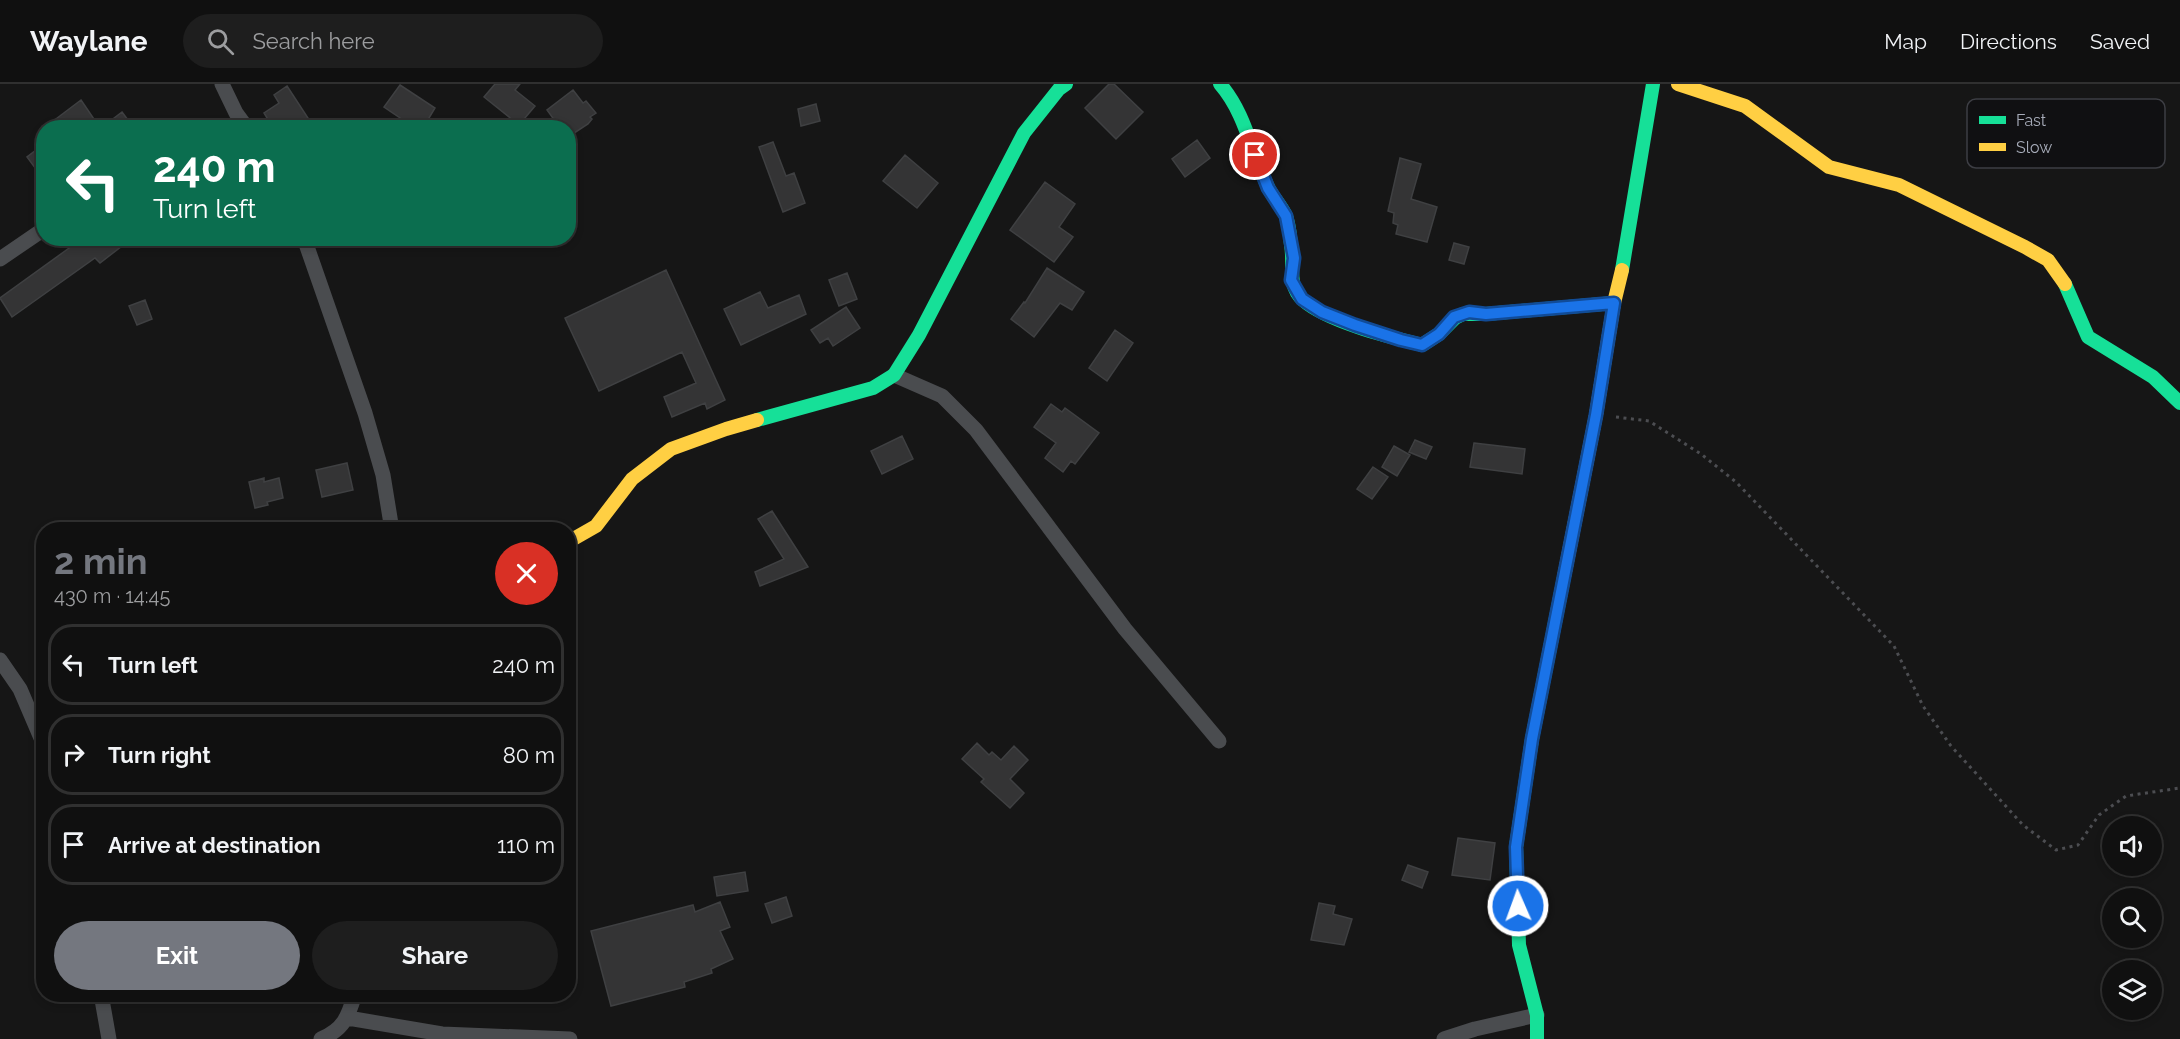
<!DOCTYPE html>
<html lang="en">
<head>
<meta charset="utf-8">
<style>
	body { margin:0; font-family:Raleway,sans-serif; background:#1e1e1e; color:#f1f3f6; height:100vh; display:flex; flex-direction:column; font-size:22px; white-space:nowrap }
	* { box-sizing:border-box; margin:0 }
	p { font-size:20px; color:#9c9d9f }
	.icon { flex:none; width:33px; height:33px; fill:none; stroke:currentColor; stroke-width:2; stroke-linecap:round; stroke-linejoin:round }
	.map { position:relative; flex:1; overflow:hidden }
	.sheet { position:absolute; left:36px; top:438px; width:540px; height:480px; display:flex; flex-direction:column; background:#101010; border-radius:24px; box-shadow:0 3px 9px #0003,0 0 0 2px #303030 }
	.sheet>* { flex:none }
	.guide { position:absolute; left:36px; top:36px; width:540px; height:126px; border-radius:24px; box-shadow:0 3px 9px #0003,0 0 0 2px #303030; background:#0b6e4f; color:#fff; overflow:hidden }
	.buttons { position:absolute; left:2102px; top:732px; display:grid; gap:12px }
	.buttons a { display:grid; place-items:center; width:60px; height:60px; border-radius:50%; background:#101010; box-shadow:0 3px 9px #0003,0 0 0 2px #303030; font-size:30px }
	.pin { position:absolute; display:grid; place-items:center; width:51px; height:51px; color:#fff; margin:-26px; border:3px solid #fff; border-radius:50%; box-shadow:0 2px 6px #0007 }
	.me { position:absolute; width:66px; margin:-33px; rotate:358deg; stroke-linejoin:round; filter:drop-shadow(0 0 4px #0008) }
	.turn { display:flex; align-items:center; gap:21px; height:126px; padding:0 18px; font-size:27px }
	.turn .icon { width:78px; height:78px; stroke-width:2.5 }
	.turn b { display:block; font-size:42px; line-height:51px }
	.round { display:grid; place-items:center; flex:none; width:63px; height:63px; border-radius:32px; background:#1e1e1e }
	.overview { display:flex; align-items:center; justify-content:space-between; height:102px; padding:0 18px }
	h1 { font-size:36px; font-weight:700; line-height:45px; color:#74777f }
	.primary-button { display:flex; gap:12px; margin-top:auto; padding:12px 18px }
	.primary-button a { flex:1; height:69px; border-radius:36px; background:#74777f; color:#fff; font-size:24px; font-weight:700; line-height:69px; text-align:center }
	.primary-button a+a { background:#1e1e1e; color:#f1f3f6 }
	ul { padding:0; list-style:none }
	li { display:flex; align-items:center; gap:18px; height:81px; margin:0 12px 9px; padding:0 6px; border:3px solid #303030; border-radius:24px }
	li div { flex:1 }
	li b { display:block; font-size:22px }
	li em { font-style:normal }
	header { display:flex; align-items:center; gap:36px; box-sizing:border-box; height:84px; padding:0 30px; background:#101010; border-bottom:2px solid #303030 }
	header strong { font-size:28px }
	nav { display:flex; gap:33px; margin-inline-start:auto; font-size:21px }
	.search { width:420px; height:54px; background:#1e1e1e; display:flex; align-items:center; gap:15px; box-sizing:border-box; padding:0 21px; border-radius:33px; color:#9c9d9f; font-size:22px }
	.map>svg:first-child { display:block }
</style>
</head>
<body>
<header>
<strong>Waylane</strong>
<div class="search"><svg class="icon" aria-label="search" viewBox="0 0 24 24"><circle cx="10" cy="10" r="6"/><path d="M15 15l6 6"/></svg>Search here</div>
<nav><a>Map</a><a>Directions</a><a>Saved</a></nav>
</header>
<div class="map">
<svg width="2180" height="955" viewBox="0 0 2180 955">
	<rect width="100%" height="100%" fill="#161616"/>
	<path fill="#343435" stroke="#3f4042" stroke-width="1.5" d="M495 0H520L515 6 535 22 519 41 484 13Z
		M1109 0H1114L1143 28 1116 55 1085 24Z
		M400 1 435 24 423 44H415L384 23Z
		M287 2 308 34 294 44H273L264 29 279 19 274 11Z
		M573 6 583 19 586 17 596 29 590 33 592 35 588 40 568 53V44H560L547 26Z
		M81 16 94 35 82 44H44Z
		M816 20 820 37 801 42 798 25Z
		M122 28 134 44H101Z
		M1197 56 1210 74 1185 93 1172 75Z
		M773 58 786 92 794 89 805 119 783 128 759 63Z
		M44 60V96L27 73Z
		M905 71 938 99 917 124 883 97Z
		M1400 74 1421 80 1411 115 1437 123 1427 158 1396 150 1398 141 1393 139 1394 129 1388 127Z
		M1045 98 1075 120 1059 143 1073 153 1054 178 1010 146Z
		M83 154H117L122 162 100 179 95 174 12 233 0 214Z
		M1454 159 1469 163 1464 180 1449 176Z
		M1047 184 1084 208 1072 226 1060 219 1034 253 1011 235 1024 218 1025 219Z
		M666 186 725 316 707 325 705 319 672 333 664 313 696 299 682 268 599 307 565 234Z
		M847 189 857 215 839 222 829 196Z
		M760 208 768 224 799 211 806 230 741 261 724 225Z
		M145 216 152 235 137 241 129 222Z
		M846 223 860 244 833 262 828 254 820 259 811 246Z
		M1115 246 1133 259 1107 297 1089 284Z
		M1051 320 1062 328 1065 324 1099 349 1075 380 1071 377 1063 388 1045 374 1056 359 1034 343Z
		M902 352 913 375 882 390 871 367Z
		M1415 356 1432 363 1426 375 1409 368Z
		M1474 359 1525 365 1522 390 1470 383Z
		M1394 362 1410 371 1397 392 1382 383Z
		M347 379 353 406 322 413 316 386Z
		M1373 383 1388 393 1372 415 1357 405Z
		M264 394V398L279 394 283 414 267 418 268 421 255 424 249 398Z
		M772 427 808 483 760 502 755 488 784 475 758 435Z
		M977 659 989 671 992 668 1001 676 1014 662 1028 676 1010 695 1024 709 1010 724 981 698 984 695 962 675Z
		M1458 754 1495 759 1490 796 1452 791Z
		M1408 781 1428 788 1422 804 1402 796Z
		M745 788 748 807 717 812 714 793Z
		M786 813 792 832 772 839 765 820Z
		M720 818 730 843 720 847 733 875 711 885 712 889 684 898 685 903 611 922 591 847 693 821 695 828Z
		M1319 819 1335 822 1333 830 1352 835 1344 861 1311 856Z"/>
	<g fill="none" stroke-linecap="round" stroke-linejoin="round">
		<path stroke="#4c4d51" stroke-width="3" stroke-dasharray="3 4.5" stroke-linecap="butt" d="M1616 333 1649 337 1701 370 1736 398 1894 562 1923 622 1951 662 2023 741 2056 766 2078 761 2099 731 2126 712 2180 704"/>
		<path stroke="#4a4c4f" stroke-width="15" d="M222 0 236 29 247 44
			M304 154 365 329 383 391 392 446
			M0 175 44 145
			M894 291 942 312 976 346 1125 545 1219 657
			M0 576 20 605 44 661
			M101 910 109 955
			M348 934 442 950 570 955
			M321 955C344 945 348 933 355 910
			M1444 955 1475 945 1537 931"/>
		<path stroke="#16e098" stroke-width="14" d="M1220 0C1246 30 1251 68 1268 103 1272 112 1280 120 1285 130 1289 138 1290 151 1291 161 1295 181 1286 200 1303 216 1328 238 1390 253 1422 261L1439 250 1455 234 1463 230H1486L1614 219
			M1622 186 1653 0
			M2065 200 2088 253 2153 293 2180 319
			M757 336 873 304 894 291 919 251 1024 49 1059 5 1066 0
			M1537 955V931L1519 861 1516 763 1532 655 1564 493"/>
		<path stroke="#ffcf43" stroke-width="14" d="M1678 0 1745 22 1829 83 1899 101 2025 163 2048 176 2065 200
			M568 458 596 442 632 395 671 365 726 345 757 336
			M1564 493 1596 331 1614 219 1622 186"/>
	</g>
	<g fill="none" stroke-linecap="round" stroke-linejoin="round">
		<defs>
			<path id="route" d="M1255 71 1268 104 1286 132 1294 174 1291 196 1302 215 1322 228 1355 241 1401 256 1422 261 1439 250 1454 233 1469 228 1486 230 1614 219 1596 331 1532 655 1516 763 1518 822"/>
		</defs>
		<use href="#route" stroke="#114b97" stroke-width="15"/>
		<use href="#route" stroke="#1a73e8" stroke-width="10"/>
	</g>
	<rect x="1967" y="15" width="198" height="69" rx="9" fill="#101012" stroke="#3d3e44" stroke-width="1.5"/>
	<rect x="1979" y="32" width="27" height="8" fill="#16e098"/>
	<rect x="1979" y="59" width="27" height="8" fill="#ffcf43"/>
	<g font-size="16" fill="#a6abb8">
		<text x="2016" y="42">Fast</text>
		<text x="2016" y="69">Slow</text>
	</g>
</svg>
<div class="buttons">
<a><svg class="icon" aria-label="sound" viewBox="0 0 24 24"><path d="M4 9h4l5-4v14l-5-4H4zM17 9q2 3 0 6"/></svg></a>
<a><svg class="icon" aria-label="search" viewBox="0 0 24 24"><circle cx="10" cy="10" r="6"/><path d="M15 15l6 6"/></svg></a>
<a><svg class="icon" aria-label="layers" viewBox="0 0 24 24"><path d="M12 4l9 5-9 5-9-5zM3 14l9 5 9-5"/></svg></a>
</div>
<div class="pin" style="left:1255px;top:71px;background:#d93025"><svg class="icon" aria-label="arrive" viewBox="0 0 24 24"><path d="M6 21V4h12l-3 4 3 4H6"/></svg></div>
<svg class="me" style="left:1518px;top:822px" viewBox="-20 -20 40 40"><circle r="17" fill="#1a73e8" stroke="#fff" stroke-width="3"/><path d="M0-11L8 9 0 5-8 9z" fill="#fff"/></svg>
<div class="guide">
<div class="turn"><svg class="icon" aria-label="left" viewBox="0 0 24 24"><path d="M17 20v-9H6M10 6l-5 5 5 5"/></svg><div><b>240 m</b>Turn left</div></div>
</div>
<section class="sheet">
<div class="overview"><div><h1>2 min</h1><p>430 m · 14:45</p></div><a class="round" style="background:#d93025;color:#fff"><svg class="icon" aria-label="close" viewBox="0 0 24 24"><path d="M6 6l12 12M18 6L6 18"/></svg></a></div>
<ul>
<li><svg class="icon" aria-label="left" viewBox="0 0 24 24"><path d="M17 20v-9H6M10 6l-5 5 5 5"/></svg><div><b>Turn left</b></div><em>240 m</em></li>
<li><svg class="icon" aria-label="right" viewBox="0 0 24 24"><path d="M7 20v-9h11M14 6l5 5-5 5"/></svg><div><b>Turn right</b></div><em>80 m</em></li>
<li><svg class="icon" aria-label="arrive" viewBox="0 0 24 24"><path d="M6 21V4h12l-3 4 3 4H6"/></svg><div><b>Arrive at destination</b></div><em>110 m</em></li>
</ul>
<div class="primary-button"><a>Exit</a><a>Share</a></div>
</section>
</div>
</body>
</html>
